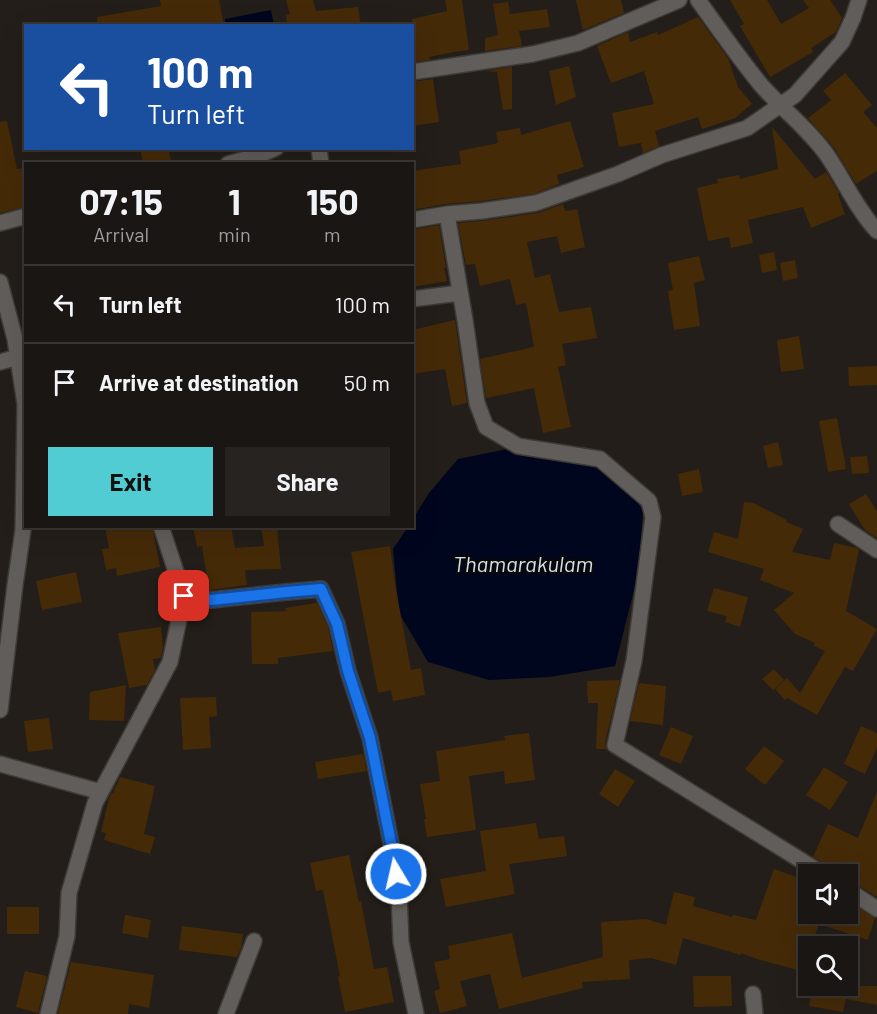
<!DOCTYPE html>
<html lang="en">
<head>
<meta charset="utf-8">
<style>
	body { margin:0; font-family:Barlow,sans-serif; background:#272321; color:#f1f3f6; height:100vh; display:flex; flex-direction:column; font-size:22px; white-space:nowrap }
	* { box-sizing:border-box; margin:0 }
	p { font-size:20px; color:#9f9fa0 }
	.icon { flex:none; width:33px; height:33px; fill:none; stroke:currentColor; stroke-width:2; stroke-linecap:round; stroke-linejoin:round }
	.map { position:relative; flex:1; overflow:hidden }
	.details { position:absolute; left:24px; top:162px; width:390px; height:366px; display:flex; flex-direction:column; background:#1a1613; border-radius:0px; box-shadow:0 6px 24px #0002,0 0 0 2px #383533 }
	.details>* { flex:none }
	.hud { position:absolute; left:24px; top:24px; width:390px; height:126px; border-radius:0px; box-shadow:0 6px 24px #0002,0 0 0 2px #383533; background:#1a4fa0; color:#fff; overflow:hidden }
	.fabs { position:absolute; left:798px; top:864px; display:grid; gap:12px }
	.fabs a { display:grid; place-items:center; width:60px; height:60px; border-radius:0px; background:#1a1613; box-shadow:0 6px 24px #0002,0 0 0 2px #383533; font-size:30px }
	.pin { position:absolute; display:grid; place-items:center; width:51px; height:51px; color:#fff; margin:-26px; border-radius:12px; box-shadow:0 3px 9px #0006 }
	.me { position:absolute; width:66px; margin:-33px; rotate:351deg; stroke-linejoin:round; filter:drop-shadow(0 0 4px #0008) }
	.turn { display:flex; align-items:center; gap:21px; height:126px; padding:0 24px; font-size:27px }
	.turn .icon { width:78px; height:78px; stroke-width:2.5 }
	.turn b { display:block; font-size:42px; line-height:51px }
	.eta { display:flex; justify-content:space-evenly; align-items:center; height:102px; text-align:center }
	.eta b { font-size:36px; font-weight:700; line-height:42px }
	.cta { display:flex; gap:12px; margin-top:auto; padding:12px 24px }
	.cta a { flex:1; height:69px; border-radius:0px; background:#51ccd2; color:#111; font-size:24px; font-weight:700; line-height:69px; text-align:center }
	.cta a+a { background:#272321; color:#f1f3f6 }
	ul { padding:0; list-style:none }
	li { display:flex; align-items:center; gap:18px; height:78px; padding:0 24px; border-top:2px solid #383533 }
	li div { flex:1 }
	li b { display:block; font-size:22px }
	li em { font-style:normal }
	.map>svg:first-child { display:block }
</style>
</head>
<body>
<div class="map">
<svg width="877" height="1014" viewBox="0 0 877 1014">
	<rect width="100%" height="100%" fill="#231e19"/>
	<path fill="#00061e" d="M271 10 274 25H226L225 19Z
		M517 447 583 452 624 477 643 511 638 574 615 666 550 677 489 680 428 662 399 613 393 549 408 527 412 526 413 519 429 493 458 459Z"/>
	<path fill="#452a08" d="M160 0H219L224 26H98L97 17 161 6Z
		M286 0H313L316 11 358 7 361 26H287L286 15 290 14Z
		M445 0H462L469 50 454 52 429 57 430 60 412 62V19L447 11Z
		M576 0H621L624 13 583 30Z
		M730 0H767L781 24 809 8 803 0H830L842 18 836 32 811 48 813 52 770 77 740 26 744 24Z
		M508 2 510 14 547 9 550 27 519 31 522 46 485 51V38L498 35 493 4Z
		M698 17 728 58 738 87 752 104 735 118 702 129 698 117 655 131 659 146 643 153 641 143 619 147 612 113 654 104 644 71 611 83 597 46 628 32 630 42 657 32 658 35Z
		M569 66 576 97 556 105 549 71Z
		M512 67V109L503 110 497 72 485 71Z
		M845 73 872 105 863 112 877 128V171L856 184 835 149 808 118 831 100 823 91Z
		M433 79 439 122 412 126V82Z
		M7 121 17 169 23 168 26 180V207L0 213V122Z
		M570 121 584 167 557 175 559 184 534 194 481 201 445 204 412 210V171L461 164 459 151 498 143 496 132 520 128 521 135Z
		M772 127 815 179 826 172 820 162 839 193 838 194 845 214 811 228 803 207 748 220 753 243 731 248 729 237 708 241 697 188 718 183 717 179 739 175 740 179 778 169Z
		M140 148H168L172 164H143Z
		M563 204 565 211 577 209 585 247 561 253 557 236 527 242 535 278 550 274 559 312 591 307 597 338 562 344 566 365 558 367 571 427 543 433 534 388 486 398 480 359 534 347 526 303 516 305 510 279 480 286 475 264 466 265 458 223 483 221 538 213Z
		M439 225 446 268H444L447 281 412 287V230Z
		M774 252 777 270 762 273 759 255Z
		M699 256 705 280 694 283 700 326 674 330 668 291 673 290 668 263Z
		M795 260 798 278 783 281 780 263Z
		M455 320 467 403 452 406 445 369 412 374V330Z
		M799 336 804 369 781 372 777 340Z
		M877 366V385L849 386 848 367Z
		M837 418 846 469 828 472 819 421Z
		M778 442 783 465 768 468 763 446Z
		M867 456 869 473 852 474 850 457Z
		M699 469 703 492 682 496 678 474Z
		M866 494 877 511V538L865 530 849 504Z
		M744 502 753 503 787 520 786 522 803 529 792 552 830 560 834 543 857 548 859 550 846 611 877 629 853 671 845 667 817 715 787 698 785 700 775 689 787 678 800 693 825 651 814 646 815 643 795 634 774 610 794 593 760 580 764 569 708 552 714 532 738 539Z
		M105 526H152L160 567 117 576 116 568 106 570 102 549 109 548Z
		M193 526H231L235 548 264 546 261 526H277L281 569 245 570 247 585 209 590 202 546 197 547Z
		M390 546 395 584 411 670 421 668 425 695 393 701 391 690 378 693 351 552Z
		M76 572 82 602 42 610 36 581Z
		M714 588 748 597 740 627 725 622 727 616 707 611Z
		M317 603 328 627 333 651 278 658V664H252L251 612 286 611 285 608Z
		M161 627 163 646 161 658 153 659 155 670 147 685 129 688 118 633Z
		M774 669 784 680 773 690 762 679Z
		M620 680 605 743 606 749H596L598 703H588L587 681Z
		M639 683 666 686 663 725 630 721Z
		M126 685 124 721 89 720 90 692Z
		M216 697 217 716 209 717 211 748 183 750 180 698Z
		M49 718 53 749 28 752 24 721Z
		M861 726 877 733V748L865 774 844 764Z
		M671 727 693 736 681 764 659 755Z
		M529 733 535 780 505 784 504 771 469 776 476 830 427 837 424 819H426L420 784 440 781 436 751 505 740 504 736Z
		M764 746 784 761 765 785 745 769Z
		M363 754 367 771 318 779 315 762Z
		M824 767 848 782 830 810 806 795Z
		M615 769 635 781 618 807 599 794Z
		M120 777 155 786 144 834 155 837 150 854 104 840 106 833 101 832 109 798 112 793H113Z
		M877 792V897L853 882 848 880V874H833L832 870 829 866 813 857 828 824 858 838Z
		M536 823 539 839 564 836 567 856 509 864 515 894 446 907 440 879 486 871 480 831Z
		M349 855 359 902 361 901 374 969 387 967 394 1002 345 1012 338 977 340 976 323 890 316 891 310 863Z
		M774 869 808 881V914H848V901L875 918 868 940 819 924 811 946H808V952L801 971 757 959 741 953V955L683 938 676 965 651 958 629 960 630 979 582 982 583 988 499 1009 490 974 460 981 467 1006 440 1013 434 991 440 989 434 962 450 959 448 946 512 933 522 978 603 957 601 922 646 919 666 925 674 892 695 897 693 906 732 917 733 915 756 920Z
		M7 907H39V934H7Z
		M125 915 151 920 148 938 122 933Z
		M182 926 243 934 241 948 237 957 179 950Z
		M71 962 154 975 149 1008 129 1004 128 1014H58Z
		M25 971 47 976 38 1013 16 1007Z
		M693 976H731L732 1006 694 1007Z
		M813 986H877V1005L846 999 843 1012 809 1006Z"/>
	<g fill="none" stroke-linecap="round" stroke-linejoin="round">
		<defs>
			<path id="minor" d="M698 0C718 28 739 58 761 85 782 109 808 128 827 155 844 180 856 208 877 231
				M412 72 533 54 578 43 679 0
				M319 148 321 164
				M228 164 260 155 276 148
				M447 214 465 320 477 403 486 427 518 446 600 459 649 501 653 517 634 661 615 745 823 874
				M412 220 447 214 482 211 536 203 618 174 662 155 747 128 795 95 842 42 853 18 859 0
				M0 223 26 216
				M412 299 460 293
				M0 362 18 357
				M838 524 877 550
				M161 526 184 596 211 600 286 592 321 589 337 624 348 671 370 738 393 853 399 895 401 942 416 1014
				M0 764 101 792
				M848 890 877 909
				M753 994 755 1014
				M48 1014 67 936 69 893 95 803 170 662 184 596
				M226 1014 254 941"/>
			<path id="tertiary" d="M0 282 15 339 25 404 23 530 15 585 0 710"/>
		</defs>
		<use href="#minor" stroke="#3e3a35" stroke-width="18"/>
		<use href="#tertiary" stroke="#3e3a35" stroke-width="18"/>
		<use href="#minor" stroke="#605d5a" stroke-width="15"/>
		<use href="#tertiary" stroke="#605d5a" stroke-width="15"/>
	</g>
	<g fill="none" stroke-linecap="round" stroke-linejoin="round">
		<defs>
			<path id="route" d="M184 596 211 600 286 592 321 589 337 624 348 671 370 738 393 853 396 874"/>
		</defs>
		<use href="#route" stroke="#114b97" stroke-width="15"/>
		<use href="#route" stroke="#1a73e8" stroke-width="10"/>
	</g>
	<g text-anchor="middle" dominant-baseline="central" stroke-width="4.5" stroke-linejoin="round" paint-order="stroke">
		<g font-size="22" font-style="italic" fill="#d1e0ef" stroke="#0b0907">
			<text x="523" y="563">Thamarakulam</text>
		</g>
	</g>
</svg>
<div class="fabs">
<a><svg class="icon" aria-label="sound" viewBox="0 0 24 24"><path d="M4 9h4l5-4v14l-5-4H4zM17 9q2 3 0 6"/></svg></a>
<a><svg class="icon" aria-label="search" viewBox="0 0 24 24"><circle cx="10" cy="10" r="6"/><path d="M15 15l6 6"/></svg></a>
</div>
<div class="pin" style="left:184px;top:596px;background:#d93025"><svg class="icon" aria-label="arrive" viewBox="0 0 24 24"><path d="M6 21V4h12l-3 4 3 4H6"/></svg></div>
<svg class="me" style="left:396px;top:874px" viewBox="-20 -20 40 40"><circle r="17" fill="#1a73e8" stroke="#fff" stroke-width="3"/><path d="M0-11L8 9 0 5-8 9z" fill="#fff"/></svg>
<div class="hud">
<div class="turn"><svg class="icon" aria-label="left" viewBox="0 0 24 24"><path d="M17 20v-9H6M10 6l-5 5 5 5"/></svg><div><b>100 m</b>Turn left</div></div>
</div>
<section class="details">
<div class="eta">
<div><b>07:15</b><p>Arrival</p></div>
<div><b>1</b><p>min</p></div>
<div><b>150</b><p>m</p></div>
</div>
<ul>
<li><svg class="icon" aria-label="left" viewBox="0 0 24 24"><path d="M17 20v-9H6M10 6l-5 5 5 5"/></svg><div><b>Turn left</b></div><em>100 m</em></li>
<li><svg class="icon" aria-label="arrive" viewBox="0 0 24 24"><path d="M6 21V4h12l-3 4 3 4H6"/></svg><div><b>Arrive at destination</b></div><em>50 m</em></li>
</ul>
<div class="cta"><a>Exit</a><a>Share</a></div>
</section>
</div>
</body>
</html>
